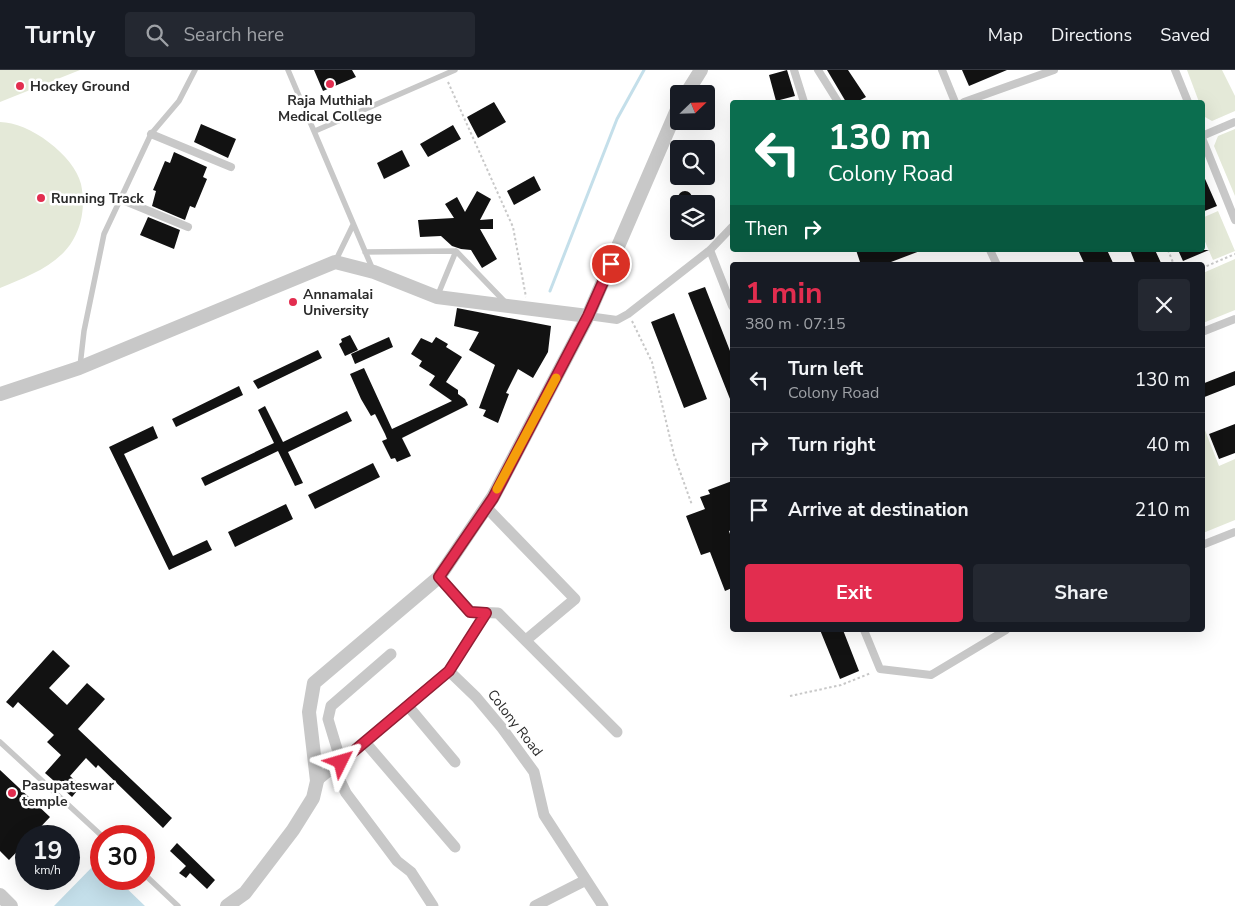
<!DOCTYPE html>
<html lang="en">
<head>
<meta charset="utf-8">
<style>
	body { margin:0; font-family:"Nunito Sans",sans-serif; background:#242831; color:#f1f3f6; height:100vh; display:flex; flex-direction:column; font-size:19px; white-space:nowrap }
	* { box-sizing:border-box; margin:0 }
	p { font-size:16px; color:#9ea1a6 }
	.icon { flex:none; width:28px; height:28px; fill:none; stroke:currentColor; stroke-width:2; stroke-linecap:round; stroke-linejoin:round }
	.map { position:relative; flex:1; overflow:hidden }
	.side { position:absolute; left:730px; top:192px; width:475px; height:370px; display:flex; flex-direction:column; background:#171b24; border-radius:5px; box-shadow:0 5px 20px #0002 }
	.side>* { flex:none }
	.banner { position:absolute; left:730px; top:30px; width:475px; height:152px; border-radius:5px; box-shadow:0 5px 20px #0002; background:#0b6e4f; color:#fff; overflow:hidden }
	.needle { width:32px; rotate:67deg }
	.fabs { position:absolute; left:670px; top:15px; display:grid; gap:10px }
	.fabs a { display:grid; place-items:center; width:45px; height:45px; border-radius:5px; background:#171b24; box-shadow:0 5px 20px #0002; font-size:25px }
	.speed { position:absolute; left:15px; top:755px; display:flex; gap:10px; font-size:25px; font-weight:700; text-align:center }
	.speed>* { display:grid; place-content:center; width:65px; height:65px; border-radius:50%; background:#171b24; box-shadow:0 5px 20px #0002; line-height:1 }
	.speed small { font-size:12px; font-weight:400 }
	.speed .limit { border:8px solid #d22; background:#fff; color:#111 }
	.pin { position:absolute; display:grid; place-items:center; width:42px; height:42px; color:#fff; margin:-21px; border:2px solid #fff; border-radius:50%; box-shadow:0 1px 5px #0007 }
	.me { position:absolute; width:55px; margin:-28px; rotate:50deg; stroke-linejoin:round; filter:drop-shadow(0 0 4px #0008) }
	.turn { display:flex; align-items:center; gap:18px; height:105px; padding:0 15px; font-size:22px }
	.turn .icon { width:65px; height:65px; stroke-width:2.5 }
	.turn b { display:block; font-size:35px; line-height:42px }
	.then { display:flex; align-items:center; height:48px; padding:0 15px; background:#0003; gap:10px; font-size:19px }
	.round { display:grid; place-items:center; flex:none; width:52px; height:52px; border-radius:5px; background:#242831 }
	.overview { display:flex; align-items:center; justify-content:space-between; height:85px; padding:0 15px }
	h1 { font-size:30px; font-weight:700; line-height:38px; color:#e22d4f }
	.action { display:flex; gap:10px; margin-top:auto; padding:10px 15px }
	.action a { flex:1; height:58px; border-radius:5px; background:#e22d4f; color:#fff; font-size:20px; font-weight:700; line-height:58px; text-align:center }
	.action a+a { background:#242831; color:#f1f3f6 }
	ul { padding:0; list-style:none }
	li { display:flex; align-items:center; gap:15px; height:65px; padding:0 15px; border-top:1px solid #363941 }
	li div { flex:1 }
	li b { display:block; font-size:19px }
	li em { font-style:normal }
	header { display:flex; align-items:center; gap:30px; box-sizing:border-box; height:70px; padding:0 25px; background:#171b24; border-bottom:1px solid #363941 }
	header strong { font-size:24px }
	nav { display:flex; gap:28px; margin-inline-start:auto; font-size:18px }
	.search { width:350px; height:45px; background:#242831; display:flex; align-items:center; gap:12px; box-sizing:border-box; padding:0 18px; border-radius:5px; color:#9ea1a6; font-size:19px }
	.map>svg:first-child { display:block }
</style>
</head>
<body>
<header>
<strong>Turnly</strong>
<div class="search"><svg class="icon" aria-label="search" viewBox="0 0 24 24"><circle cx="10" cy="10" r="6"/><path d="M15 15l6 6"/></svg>Search here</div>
<nav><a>Map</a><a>Directions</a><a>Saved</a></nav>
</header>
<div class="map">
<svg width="1235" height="836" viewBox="0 0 1235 836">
	<rect width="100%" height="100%" fill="#fff"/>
	<path fill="#e4e9d8" d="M0 0H80L0 32Z
		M1187 0H1222L1235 26V41L1212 51 1205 47 1202 32H1199Z
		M0 52C29 52 74 85 81 114 85 133 83 153 73 170 58 196 26 207 0 218Z
		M1235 59V126L1214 76 1218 66Z
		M1218 141 1235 181 1213 190 1203 167 1202 148Z
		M1235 189V240L1203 253V203Z
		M1203 355 1219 396 1235 389V450L1203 463Z"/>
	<path fill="#c4dfea" d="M98 791 101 794V809H117L145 836H54Z"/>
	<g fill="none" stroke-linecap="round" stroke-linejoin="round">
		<path stroke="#c4dfea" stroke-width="3" d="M550 221 617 49 644 0"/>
	</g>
	<path fill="#121212" d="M314 0H352L356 7 323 21Z
		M787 0 795 26 776 31 769 5Z
		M827 0H848L866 27 857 32H846Z
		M962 0H1007L969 16Z
		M494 32 506 52 478 68 467 47Z
		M201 54 236 69 228 88 194 72Z
		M453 55 461 69 428 87 420 74Z
		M402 80 410 96 384 109 377 93Z
		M174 82 207 97 203 107 207 109 195 138 190 136 185 150 152 136 156 121 153 120 165 91 170 93Z
		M1202 102 1217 136 1202 142Z
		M534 106 541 120 514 135 507 121Z
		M678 128a7 7 0 1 1 14 0a7 7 0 1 1-14 0Z
		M477 121 491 129 480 150 493 149V159H480L497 189 482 198 471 180 461 179 452 176 441 166 420 167 418 150 454 148 445 134 457 127 465 142Z
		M148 147 180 160 174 179 140 165Z
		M856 180H920V181L891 192 892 195H861Z
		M1078 180H1107L1114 195H1085Z
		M1130 180H1155L1162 195H1136Z
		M1178 180H1209L1183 191Z
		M705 217 732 286V334L688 223Z
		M457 238 551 256 548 282 533 308 518 299 506 323 509 324 498 353 483 346 486 340 479 338 495 295 469 280 479 262 454 256Z
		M674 243 707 329 684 338 651 252Z
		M350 265 358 280 345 286 339 274 342 272 341 269Z
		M389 267 393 277 355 294 351 284Z
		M436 267 448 274 446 277 462 287 446 312 458 320V324L465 329 468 335 402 368 411 386 397 392 395 388 391 389 382 371 387 369 385 364 375 344 371 346 361 329 350 304 364 298 392 359 452 331 429 315 435 306 419 296 422 291 411 284 421 268 432 273Z
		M318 280 322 288 258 319 253 311Z
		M1235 301V315L1202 328V314Z
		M239 316 243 325 176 357 172 349Z
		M265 336 283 372 347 341 352 351 288 382 303 413 295 416 278 381 205 416 201 408 274 373 258 340Z
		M1235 354V383L1219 389 1209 364Z
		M153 356 158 368 124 384 173 486 207 470 212 480 169 500 109 377Z
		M373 393 380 407 315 439 308 425Z
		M732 411V460L729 461 732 470V518L725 521 710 482 701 485 686 446 705 439 700 427 710 424 708 420Z
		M286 434 293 449 235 477 228 462Z
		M820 560H843L859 601 840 609Z
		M53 580 70 596 49 618 67 635 87 613 105 629 78 659 172 748 163 758 98 695 96 698 86 688 70 706 81 716 72 727 45 703 61 685 47 672 54 665 18 632 13 638 6 632Z
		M0 700 50 747 32 766H26V772L9 790 0 781Z
		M177 773 215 810 207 819 190 803 186 808 179 803 186 796 170 781Z"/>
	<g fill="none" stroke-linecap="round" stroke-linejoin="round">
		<path stroke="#c8c8c8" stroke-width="2" stroke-dasharray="2.5 2.5" stroke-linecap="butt" d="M448 12 513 157 526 227
			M1168 180 1174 195
			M1202 198 1235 184
			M632 251 652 292 674 385 692 435
			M790 626 841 615 871 603"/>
		<path stroke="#c8c8c8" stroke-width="5.5" d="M288 0 373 200
			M315 61 455 0
			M365 182 456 181 506 233
			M335 192 353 155
			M437 227 456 181
			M80 296 84 261 104 164 151 64 179 31 195 0
			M0 672 102 766
			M144 804 178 836"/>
		<path stroke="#c8c8c8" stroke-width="8" d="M794 0 804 32
			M818 0 838 32
			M942 0 955 32
			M1175 0 1188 32
			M964 32 1054 0
			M151 64 231 97
			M1202 66 1235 52
			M1202 68 1235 150
			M120 129 188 157
			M710 180 732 236
			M990 180 997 195
			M588 246 617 250 628 244 710 180 732 157
			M1202 262 1235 249
			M1202 475 1235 462
			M864 560 880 599 931 605 1006 560"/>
		<path stroke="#c8c8c8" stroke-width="11" d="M486 437 575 529 526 570
			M439 507 471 542 498 543 617 662
			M449 601 486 543
			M408 636 455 692
			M365 672 455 777
			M341 692 328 649 331 636 391 584
			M334 698 346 723 397 791 411 802 433 836
			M317 711 449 601 476 627 502 658 534 702 544 745 603 836
			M535 836 586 810"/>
		<path stroke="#c8c8c8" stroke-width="14" d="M686 24 701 0
			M0 324 79 298 335 192 374 202 437 227 588 246
			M0 825 11 836
			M227 836 245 823 293 760 313 728 317 711 309 642 314 613 439 507 493 427 588 246 679 35"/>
	</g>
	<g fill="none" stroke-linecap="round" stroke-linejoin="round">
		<defs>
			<path id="route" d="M341 692 449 601 486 543 470 542 439 507 493 428 588 246 611 194"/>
		</defs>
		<use href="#route" stroke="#931d33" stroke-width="12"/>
		<use href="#route" stroke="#e22d4f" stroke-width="9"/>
		<path stroke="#f59e0b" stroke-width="9" d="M497 419 556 308"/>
	</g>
	<g fill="#e22d4f" stroke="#fff" stroke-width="2">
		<circle cx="330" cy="14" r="5"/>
		<circle cx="20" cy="16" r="5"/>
		<circle cx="41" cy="128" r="5"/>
		<circle cx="293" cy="232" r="5"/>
		<circle cx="12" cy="723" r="5"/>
	</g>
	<g text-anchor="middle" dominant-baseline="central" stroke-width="5" stroke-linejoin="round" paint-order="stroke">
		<g font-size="14" font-weight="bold" fill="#2b2b2b" stroke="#fff" text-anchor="start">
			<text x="30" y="16">Hockey Ground</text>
			<text x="330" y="30" text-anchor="middle">Raja Muthiah<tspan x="330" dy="16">Medical College</tspan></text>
			<text x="51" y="128">Running Track</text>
			<text x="303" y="224">Annamalai<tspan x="303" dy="16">University</tspan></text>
			<text x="22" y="715">Pasupateswar<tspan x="22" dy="16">temple</tspan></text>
		</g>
		<g font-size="14" fill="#2b2b2b" stroke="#fff">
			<text transform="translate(515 653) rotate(52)">Colony Road</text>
		</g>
	</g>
</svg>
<div class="fabs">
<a><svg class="needle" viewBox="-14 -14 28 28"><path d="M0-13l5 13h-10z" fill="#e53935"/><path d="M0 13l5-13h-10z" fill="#9ea1a6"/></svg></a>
<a><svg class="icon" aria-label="search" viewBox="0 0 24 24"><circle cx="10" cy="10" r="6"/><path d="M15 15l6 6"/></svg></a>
<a><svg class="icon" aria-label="layers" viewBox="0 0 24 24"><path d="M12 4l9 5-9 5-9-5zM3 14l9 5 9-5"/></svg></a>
</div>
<div class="speed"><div>19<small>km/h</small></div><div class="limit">30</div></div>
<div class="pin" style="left:611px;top:194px;background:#d93025"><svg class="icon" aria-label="arrive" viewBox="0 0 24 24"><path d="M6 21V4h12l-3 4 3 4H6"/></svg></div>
<svg class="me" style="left:341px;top:692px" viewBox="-20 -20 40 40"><path d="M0-17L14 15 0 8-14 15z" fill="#e22d4f" stroke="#fff" stroke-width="4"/></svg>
<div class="banner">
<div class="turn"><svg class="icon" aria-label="left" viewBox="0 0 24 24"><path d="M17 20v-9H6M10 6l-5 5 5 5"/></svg><div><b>130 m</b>Colony Road</div></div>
<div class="then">Then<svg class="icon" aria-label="right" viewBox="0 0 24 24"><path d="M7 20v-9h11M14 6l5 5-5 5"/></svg></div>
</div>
<section class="side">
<div class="overview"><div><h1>1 min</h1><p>380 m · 07:15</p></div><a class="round"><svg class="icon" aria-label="close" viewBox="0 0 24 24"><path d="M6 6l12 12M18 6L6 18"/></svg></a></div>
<ul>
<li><svg class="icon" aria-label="left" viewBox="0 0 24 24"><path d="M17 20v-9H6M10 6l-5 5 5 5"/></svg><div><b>Turn left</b><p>Colony Road</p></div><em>130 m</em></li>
<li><svg class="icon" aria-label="right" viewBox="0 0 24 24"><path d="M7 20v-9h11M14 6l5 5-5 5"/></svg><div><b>Turn right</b></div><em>40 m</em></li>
<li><svg class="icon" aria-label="arrive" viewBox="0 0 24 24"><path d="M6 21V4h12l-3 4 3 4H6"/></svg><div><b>Arrive at destination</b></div><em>210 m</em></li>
</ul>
<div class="action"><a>Exit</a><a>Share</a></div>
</section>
</div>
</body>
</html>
